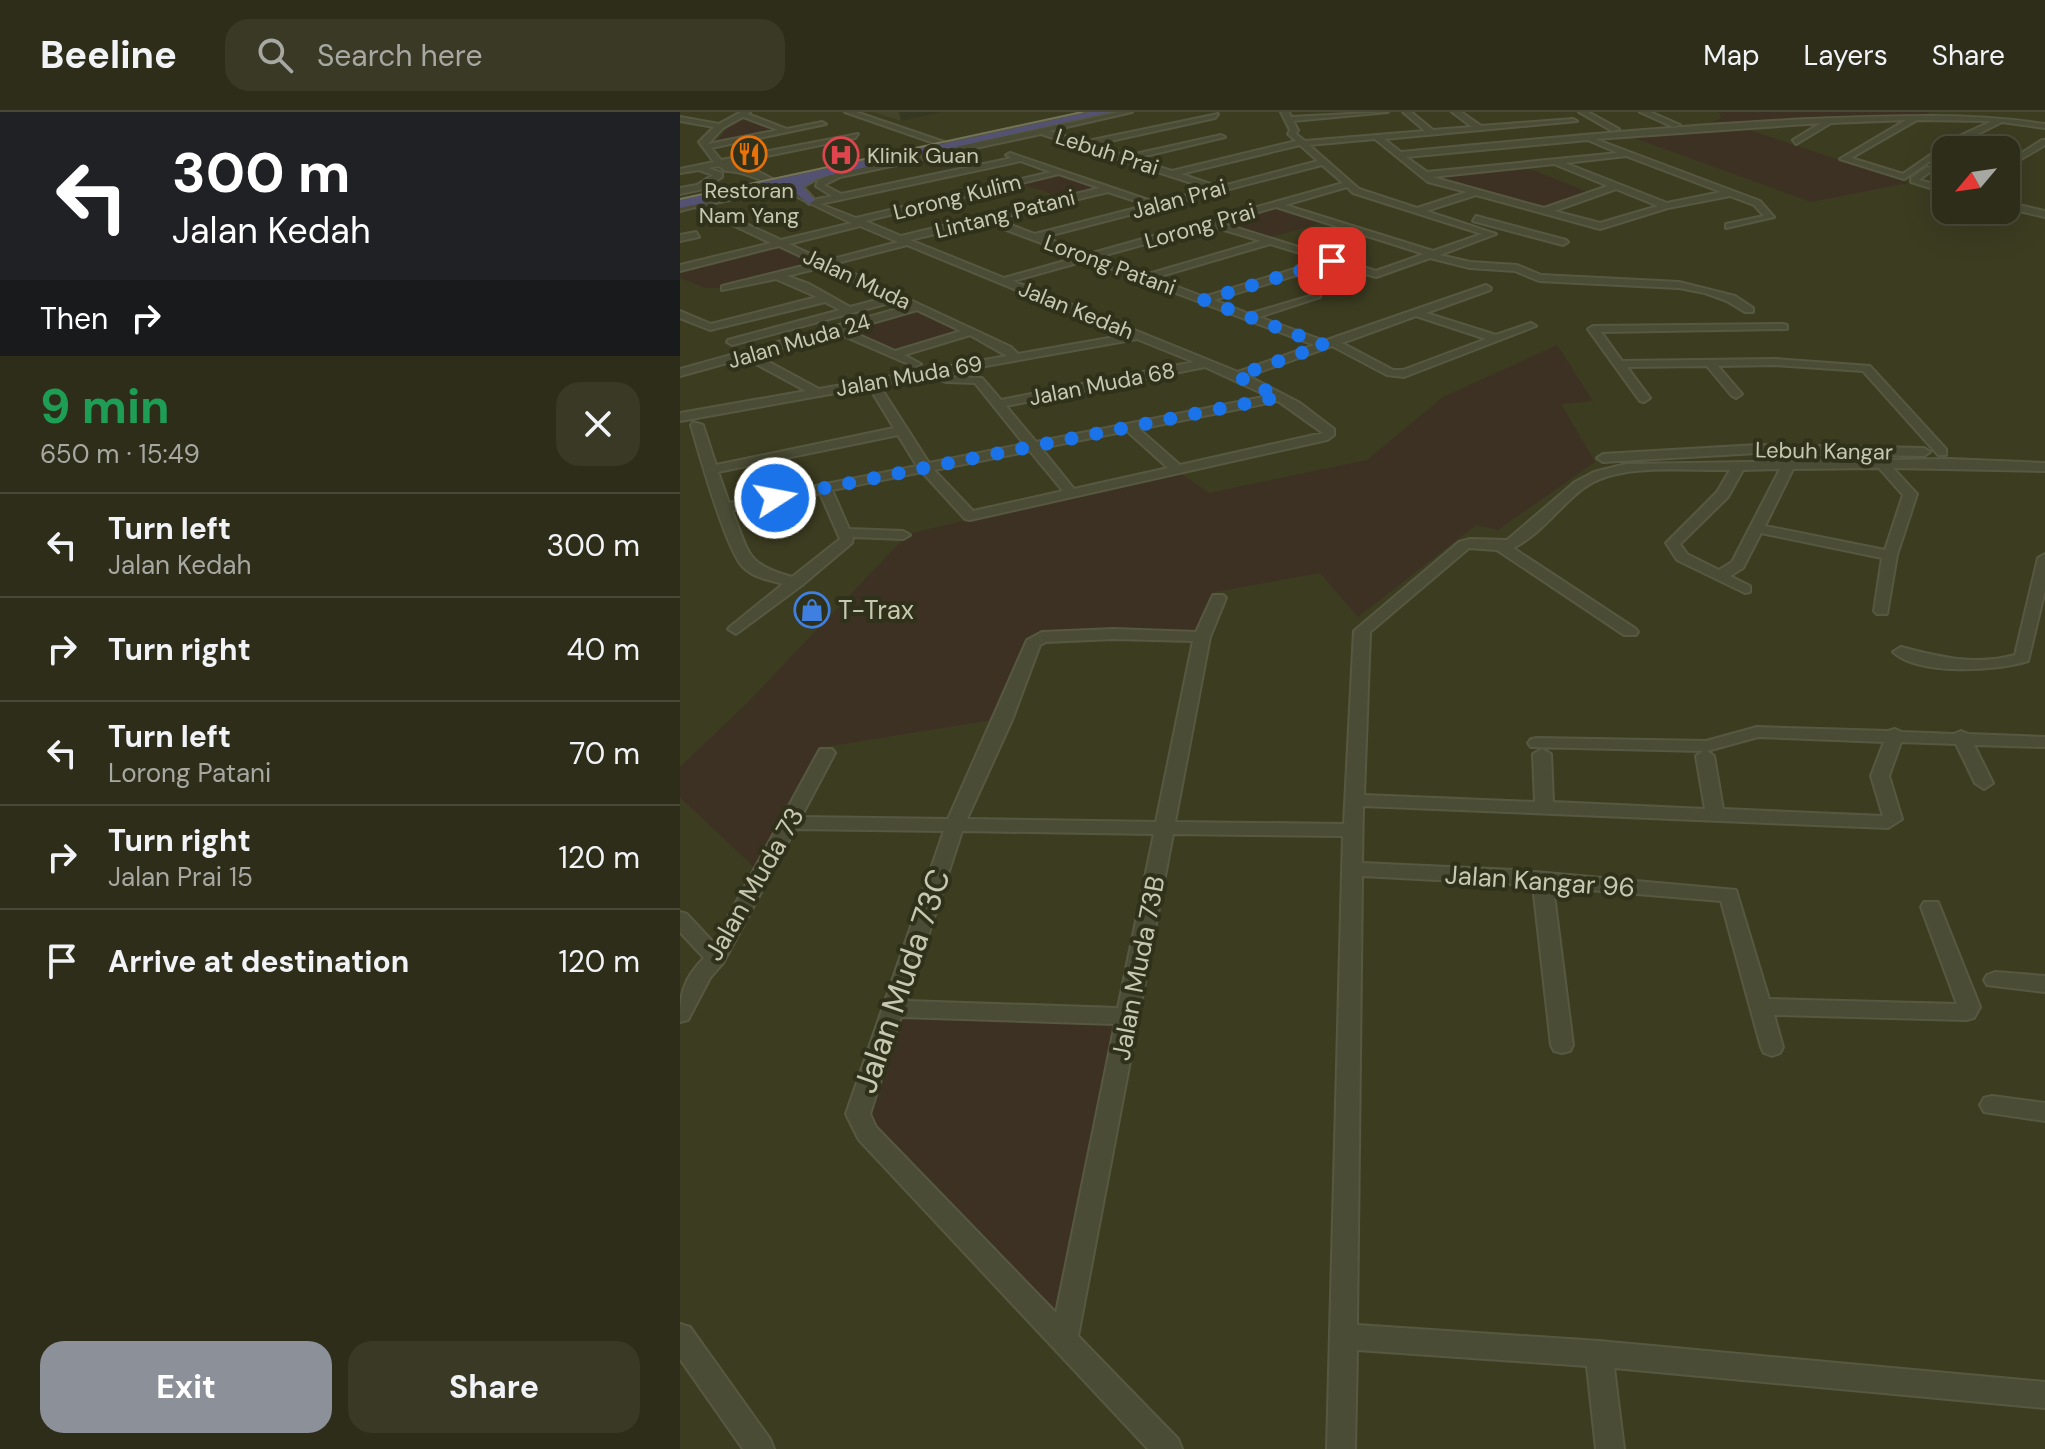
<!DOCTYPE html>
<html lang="en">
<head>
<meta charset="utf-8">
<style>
	body { margin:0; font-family:"DM Sans",sans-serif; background:#393926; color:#f1f3f6; height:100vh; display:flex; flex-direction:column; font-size:30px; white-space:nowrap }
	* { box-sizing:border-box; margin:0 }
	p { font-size:26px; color:#a7a8a2 }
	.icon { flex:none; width:44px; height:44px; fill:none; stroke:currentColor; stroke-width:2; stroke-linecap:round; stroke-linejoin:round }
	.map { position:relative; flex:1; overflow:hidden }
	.drawer { display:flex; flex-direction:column; background:#2d2d19; width:680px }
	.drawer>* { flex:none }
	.top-card { background:#202124; color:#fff; overflow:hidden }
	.needle { width:52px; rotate:241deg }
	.buttons { position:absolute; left:1252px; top:24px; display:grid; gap:16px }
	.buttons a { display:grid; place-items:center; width:88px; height:88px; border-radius:16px; background:#2d2d19; box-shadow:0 8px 32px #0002,0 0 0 2px #484938; font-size:40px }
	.pin { position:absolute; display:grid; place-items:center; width:68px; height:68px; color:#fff; margin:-34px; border-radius:16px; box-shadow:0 4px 12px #0006 }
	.me { position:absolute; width:88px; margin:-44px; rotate:79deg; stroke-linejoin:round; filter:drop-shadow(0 0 6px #0008) }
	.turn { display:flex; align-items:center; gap:28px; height:168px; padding:0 40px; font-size:36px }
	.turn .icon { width:104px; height:104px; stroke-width:2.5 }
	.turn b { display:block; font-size:56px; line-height:68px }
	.then { display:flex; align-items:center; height:76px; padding:0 40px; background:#0003; gap:16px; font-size:30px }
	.round { display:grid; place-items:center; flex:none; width:84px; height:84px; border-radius:24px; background:#393926 }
	.head { display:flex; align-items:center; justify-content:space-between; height:136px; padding:0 40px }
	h1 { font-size:48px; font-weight:700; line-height:60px; color:#1e9e55 }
	.action { display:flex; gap:16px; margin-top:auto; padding:16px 40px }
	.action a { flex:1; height:92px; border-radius:24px; background:#8c9099; color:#fff; font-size:32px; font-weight:700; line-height:92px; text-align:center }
	.action a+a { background:#393926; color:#f1f3f6 }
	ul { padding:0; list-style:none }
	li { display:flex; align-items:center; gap:24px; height:104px; padding:0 40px; border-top:2px solid #484938 }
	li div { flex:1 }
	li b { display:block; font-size:30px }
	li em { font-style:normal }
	header { display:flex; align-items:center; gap:48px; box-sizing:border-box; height:112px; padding:0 40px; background:#2d2d19; border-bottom:2px solid #484938 }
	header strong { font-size:38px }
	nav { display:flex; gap:44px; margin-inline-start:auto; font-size:28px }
	.search { width:560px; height:72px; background:#393926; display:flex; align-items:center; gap:20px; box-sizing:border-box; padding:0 28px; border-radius:24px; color:#a7a8a2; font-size:30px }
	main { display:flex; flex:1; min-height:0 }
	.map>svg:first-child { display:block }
</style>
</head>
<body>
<header>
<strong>Beeline</strong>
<div class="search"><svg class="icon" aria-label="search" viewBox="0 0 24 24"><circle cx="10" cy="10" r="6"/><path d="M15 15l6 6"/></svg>Search here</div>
<nav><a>Map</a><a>Layers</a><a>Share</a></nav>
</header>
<main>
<section class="drawer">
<div class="top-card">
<div class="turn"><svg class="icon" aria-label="left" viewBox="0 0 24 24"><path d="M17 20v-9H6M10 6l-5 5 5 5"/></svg><div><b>300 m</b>Jalan Kedah</div></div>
<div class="then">Then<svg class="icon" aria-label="right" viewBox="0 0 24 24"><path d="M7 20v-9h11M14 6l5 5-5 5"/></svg></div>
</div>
<div class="head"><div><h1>9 min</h1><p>650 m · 15:49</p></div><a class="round"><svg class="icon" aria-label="close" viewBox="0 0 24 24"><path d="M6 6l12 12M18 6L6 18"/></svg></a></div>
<ul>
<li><svg class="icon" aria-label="left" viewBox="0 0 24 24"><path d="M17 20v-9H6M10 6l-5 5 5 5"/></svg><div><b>Turn left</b><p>Jalan Kedah</p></div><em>300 m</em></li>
<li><svg class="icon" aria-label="right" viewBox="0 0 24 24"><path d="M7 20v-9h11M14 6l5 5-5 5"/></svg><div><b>Turn right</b></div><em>40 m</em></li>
<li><svg class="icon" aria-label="left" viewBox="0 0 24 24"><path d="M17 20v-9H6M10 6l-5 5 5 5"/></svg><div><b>Turn left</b><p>Lorong Patani</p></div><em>70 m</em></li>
<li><svg class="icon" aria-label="right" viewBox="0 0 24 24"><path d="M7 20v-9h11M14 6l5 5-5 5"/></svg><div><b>Turn right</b><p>Jalan Prai 15</p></div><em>120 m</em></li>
<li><svg class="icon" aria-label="arrive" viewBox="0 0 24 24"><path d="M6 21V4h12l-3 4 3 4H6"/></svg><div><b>Arrive at destination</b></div><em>120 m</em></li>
</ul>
<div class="action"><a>Exit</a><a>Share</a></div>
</section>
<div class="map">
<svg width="1365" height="1337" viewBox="0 0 1365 1337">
	<rect width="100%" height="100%" fill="#3c3c21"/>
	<path fill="#3d3123" d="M1039 0H1247L1250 3 1040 13 1033 10 1041 6Z
		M67 5 98 19 34 32 49 15Z
		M1060 15 1228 71 1131 90 946 23Z
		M845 55 908 80 865 96 753 64Z
		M380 63 417 76 381 85 339 71Z
		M592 95 644 110 588 126 543 110Z
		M98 136 134 153 40 176H25L0 166V159Z
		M235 200 279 220 214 239 166 218Z
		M877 233 913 289 881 292 915 350 818 418 796 413 678 505 640 461 535 480 518 521 364 524 317 607 145 635 80 761 0 685V655L68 590 228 422 496 358 529 381 687 348 763 285Z
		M213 897 448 904 384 1228 178 1002Z"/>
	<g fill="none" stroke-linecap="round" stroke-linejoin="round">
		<defs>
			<path id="minor" d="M61 0H70L68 2 107 17 142 10 146 12 31 36 41 48 178 22 175 26 52 51 75 58 133 88 152 84 136 74 138 68 155 61 438 0H452L369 19 403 30 538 2 535 6 412 33 446 44 541 23 545 25 453 47 492 59 616 29 608 22 610 18 601 0H609L611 5 708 0 613 9 618 18 616 22 625 29 745 19 723 0H731L753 18 792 15 772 0H781L801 14 893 7 897 9 704 27 721 40C857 27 992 14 1128 7 1207 4 1287 0 1365 12V16L1322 10 1266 38 1224 67 1160 47 1226 8 1151 11 1116 32 1113 28 1141 11 915 27 1080 89 1094 105 1046 116V112L1084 104 1074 93 1050 84 988 96 920 117 796 83 746 99 816 122 760 143 790 150 837 153 861 163 999 170 1055 184 1073 196V200H1065L1047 189 1025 181 999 176 859 169 835 159 790 156 750 146 696 165 653 152 534 188 569 202 640 181V185L579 205 644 229 806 173 811 176 810 178 746 201 816 223 851 211 856 214 724 265 707 263 652 234 568 264 620 291 654 317V323L647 328 290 408 285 407 242 360 152 378 169 417 223 419 230 423 223 427 173 425 172 431 121 474 56 522 48 517 51 514 103 472C89 468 74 466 63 455 46 438 19 341 11 313L13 310 23 313 36 353 214 316 189 275 0 309V301L126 279 65 246 0 264V257L228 194 217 189 52 233 47 230 48 228 160 198 145 190 30 218 0 206V199L31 212 137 185 96 167 42 178V174L135 151 99 134 0 159V153L91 131 15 95 0 99V93L69 80V84L25 93 101 128 172 111C140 98 71 57 46 59L39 54 28 56 42 61V65L23 77 0 82V76L17 73 33 63 19 58 0 61V57L34 50 19 30 34 15 0 9V5L39 12ZM63 5 98 18 28 32 43 16ZM1237 8 1312 9 1275 26 1223 62 1171 46ZM361 22 530 77 477 91 330 41 326 43 332 46 161 82 144 73 160 65ZM695 27 748 70 787 80 737 96 679 77 629 33ZM908 28 938 41 747 60 726 45ZM620 33 638 49 539 75 501 62ZM946 44 1041 80 987 91 885 51ZM341 49 371 60 176 106 140 92ZM874 52 928 74 864 96 752 65ZM642 53 663 71 409 142 364 125ZM379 62 420 76 221 124 185 109ZM667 75 673 81 802 122 753 139 605 93ZM936 77 978 94 920 111 874 99ZM428 80 468 93 355 122 315 107ZM596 95 744 142 696 159 541 111ZM305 110 399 145 324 166 230 128ZM180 114 218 130 145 149 109 132ZM531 114 581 129 465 163 418 145ZM590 132 643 148 524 185 474 166ZM227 133 446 223 338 242 331 235 153 152ZM408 148 634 233 558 260 333 169ZM143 155 208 185 170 195 129 172 107 164ZM237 198 281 219 215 239 168 218ZM736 204 806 227 723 258H713L662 231ZM157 221 235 255 241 252 224 243 290 223 327 244 139 277 76 243ZM457 227 514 250 321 288 302 266 263 265V269L267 270 295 271 344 332 249 351 199 273ZM525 255 588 284 356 330 326 294ZM598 289 643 321 500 353 459 317ZM447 319 488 356 394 377 361 336ZM218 323 237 354 49 391 38 360ZM350 339 383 379 293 399 254 358ZM140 381 160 427 112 465C64 451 70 442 52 399Z
				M165 0H176L267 31 260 33Z
				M899 0H908L939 17 932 19Z
				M960 0H970L1000 13 993 15Z
				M1362 28H1365V33L1326 56V51Z
				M1247 55 1254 57 1239 68 1266 75V81L1231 70V66Z
				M1326 90 1365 99V105L1326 96Z
				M796 104 886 128 888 130 883 133 793 109Z
				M16 120 19 125 0 129V123Z
				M1103 212 1107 213V217L921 220 942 249 1096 247 1190 254 1266 337V343H1258L1183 259 1096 253 1038 254 1062 282 1056 286 1052 284 1027 254 947 255 970 286 964 290 960 289 908 217 913 214Z
				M1077 333 1244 336 1250 340 1244 344 1077 341 923 350 917 346 923 342Z
				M1270 347 1365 351V359L1213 356 1237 382 1217 443 1207 502H1197L1194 499 1202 446 1081 421 1063 456 1050 464 1070 474V480L1065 481 997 448 986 431 1037 380 1050 358C1007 359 939 350 904 376 879 394 862 422 833 436L956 517 958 520 956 523H944L817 438 789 436 690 520 684 683 855 690 853 642 862 637 871 642 873 690 1025 697 1016 644 1023 639 851 635 848 631 851 627 857 626 1026 629 1077 615 1208 619 1215 617 1222 620 1274 622 1281 619 1288 622 1365 625V635L1294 633 1313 671 1304 677 1295 671 1276 632 1221 630 1209 664 1222 707 1208 716 683 694 682 751 834 758 1056 778 1089 887 1277 892 1241 795 1244 790H1258L1300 895 1294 906 1286 908 1094 903 1103 935 1100 941 1092 944 1084 941 1081 935 1041 789 873 775 893 933 890 939 882 941 874 939 871 933 853 773 682 764 677 1213 919 1229 1365 1270V1296L934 1256 944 1337H916L907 1254 677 1238 675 1337H647L663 724 493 722 398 1224 498 1327 502 1337H468L179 1028 166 1002 264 719 115 717 43 851 30 866 8 908 0 910C0 882 3 867 24 846L0 820V800L7 802 34 831 140 637H152L155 641 121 705 268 707 347 528 362 520 434 517 516 520 533 483H543L546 486 530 525 495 710 664 712 674 519 779 430 790 427 827 428 895 370 914 360 946 352ZM1199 356 1223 383 1205 438 1085 414 1113 357ZM1100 357 1052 450 1039 458 1007 442 1000 432 1048 385 1063 358ZM434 527 513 529 476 710 287 707 332 608 360 533 366 530ZM1078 625 1204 630 1191 664 1203 704 1043 697 1034 644 1027 639ZM282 719 474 722 438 896 227 889ZM221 905 435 912 376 1201 196 1015 190 1002Z
				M1365 442V478L1348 549C1316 559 1239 564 1213 540L1221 535C1259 545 1296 554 1335 543L1358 446Z
				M1315 860 1365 864V880L1307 873 1304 868 1307 863Z
				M1312 984 1365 991V1009L1304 1000 1300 993 1304 986Z
				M0 1212 10 1215 90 1327 94 1337H63L0 1247Z"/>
			<path id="highway" d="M411 0H430L138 66 123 75 135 88 129 92 112 78 114 71 0 96V88Z"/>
		</defs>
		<use href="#minor" stroke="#575841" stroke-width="4"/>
		<use href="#highway" stroke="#565740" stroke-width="4"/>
		<use href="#minor" fill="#4b4c35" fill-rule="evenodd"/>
		<use href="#highway" fill="#535272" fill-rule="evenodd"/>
		<path stroke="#737357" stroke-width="2" d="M0 87 402 0"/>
	</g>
	<path fill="#424328" d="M193 0H263L221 9Z"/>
	<path fill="#363720" d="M219 0H263L221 9Z"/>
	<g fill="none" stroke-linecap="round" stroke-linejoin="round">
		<path stroke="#1a73e8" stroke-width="14" stroke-dasharray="0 25.2" d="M95 386 599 285 557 264 644 233 524 188 652 149"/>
	</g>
	<defs>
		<symbol id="restaurant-ring" viewBox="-11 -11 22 22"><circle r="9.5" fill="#30311a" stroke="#e8710a" stroke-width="1.5"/><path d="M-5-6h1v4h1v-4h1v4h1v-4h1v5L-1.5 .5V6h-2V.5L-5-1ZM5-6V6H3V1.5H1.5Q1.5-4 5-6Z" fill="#e8710a"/></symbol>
		<symbol id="hospital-ring" viewBox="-11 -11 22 22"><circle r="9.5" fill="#30311a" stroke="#e0444e" stroke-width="1.5"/><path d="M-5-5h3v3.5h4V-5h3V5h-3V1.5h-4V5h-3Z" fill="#e0444e"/></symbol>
		<symbol id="shop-ring" viewBox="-11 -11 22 22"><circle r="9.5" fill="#30311a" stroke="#3f7fe0" stroke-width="1.5"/><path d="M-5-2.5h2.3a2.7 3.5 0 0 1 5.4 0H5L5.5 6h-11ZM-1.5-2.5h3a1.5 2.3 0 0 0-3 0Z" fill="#3f7fe0"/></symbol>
	</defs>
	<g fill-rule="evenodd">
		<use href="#restaurant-ring" x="49" y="22" width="40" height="40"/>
		<use href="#hospital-ring" x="141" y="23" width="40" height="40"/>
		<use href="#shop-ring" x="112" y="478" width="40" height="40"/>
	</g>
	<g text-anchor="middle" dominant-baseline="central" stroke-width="8" stroke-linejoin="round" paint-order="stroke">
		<g font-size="22" fill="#c7c8b0" stroke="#30311a">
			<text transform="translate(427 40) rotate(18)">Lebuh Prai</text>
			<text transform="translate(277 85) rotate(-14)">Lorong Kulim</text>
			<text transform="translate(499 87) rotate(-15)">Jalan Prai</text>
			<text transform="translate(325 102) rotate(-14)">Lintang Patani</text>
			<text transform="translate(520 114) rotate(-16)">Lorong Prai</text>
			<text transform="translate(430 153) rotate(20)">Lorong Patani</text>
			<text transform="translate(177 167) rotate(25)">Jalan Muda</text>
			<text transform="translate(396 198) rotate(22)">Jalan Kedah</text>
			<text transform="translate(119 229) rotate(-16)">Jalan Muda 24</text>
			<text transform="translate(229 264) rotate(-10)">Jalan Muda 69</text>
			<text transform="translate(422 272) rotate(-11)">Jalan Muda 68</text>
			<text transform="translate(1144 339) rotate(1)">Lebuh Kangar</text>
		</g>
		<g font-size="22" fill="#c7c8b0" stroke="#30311a" text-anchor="start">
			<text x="187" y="43">Klinik Guan</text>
			<text x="69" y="78" text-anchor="middle">Restoran<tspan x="69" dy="25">Nam Yang</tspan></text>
		</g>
		<g font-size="26" fill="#c7c8b0" stroke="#30311a" text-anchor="start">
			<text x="158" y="498">T-Trax</text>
		</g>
		<g font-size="26" fill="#c7c8b0" stroke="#30311a">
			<text transform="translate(860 769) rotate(4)">Jalan Kangar 96</text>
			<text transform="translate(74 772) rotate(-60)">Jalan Muda 73</text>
			<text transform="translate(458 856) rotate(-79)">Jalan Muda 73B</text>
		</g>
		<g font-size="32" fill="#c7c8b0" stroke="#30311a">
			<text transform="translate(222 869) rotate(-71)">Jalan Muda 73C</text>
		</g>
	</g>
</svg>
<div class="buttons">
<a><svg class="needle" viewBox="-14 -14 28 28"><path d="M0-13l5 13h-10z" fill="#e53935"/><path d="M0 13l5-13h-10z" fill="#a7a8a2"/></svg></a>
</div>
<div class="pin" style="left:652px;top:149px;background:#d93025"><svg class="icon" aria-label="arrive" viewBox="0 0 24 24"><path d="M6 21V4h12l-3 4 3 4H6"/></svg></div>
<svg class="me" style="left:95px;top:386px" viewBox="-20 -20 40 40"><circle r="17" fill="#1a73e8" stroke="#fff" stroke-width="3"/><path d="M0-11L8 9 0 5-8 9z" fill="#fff"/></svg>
</div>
</main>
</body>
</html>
